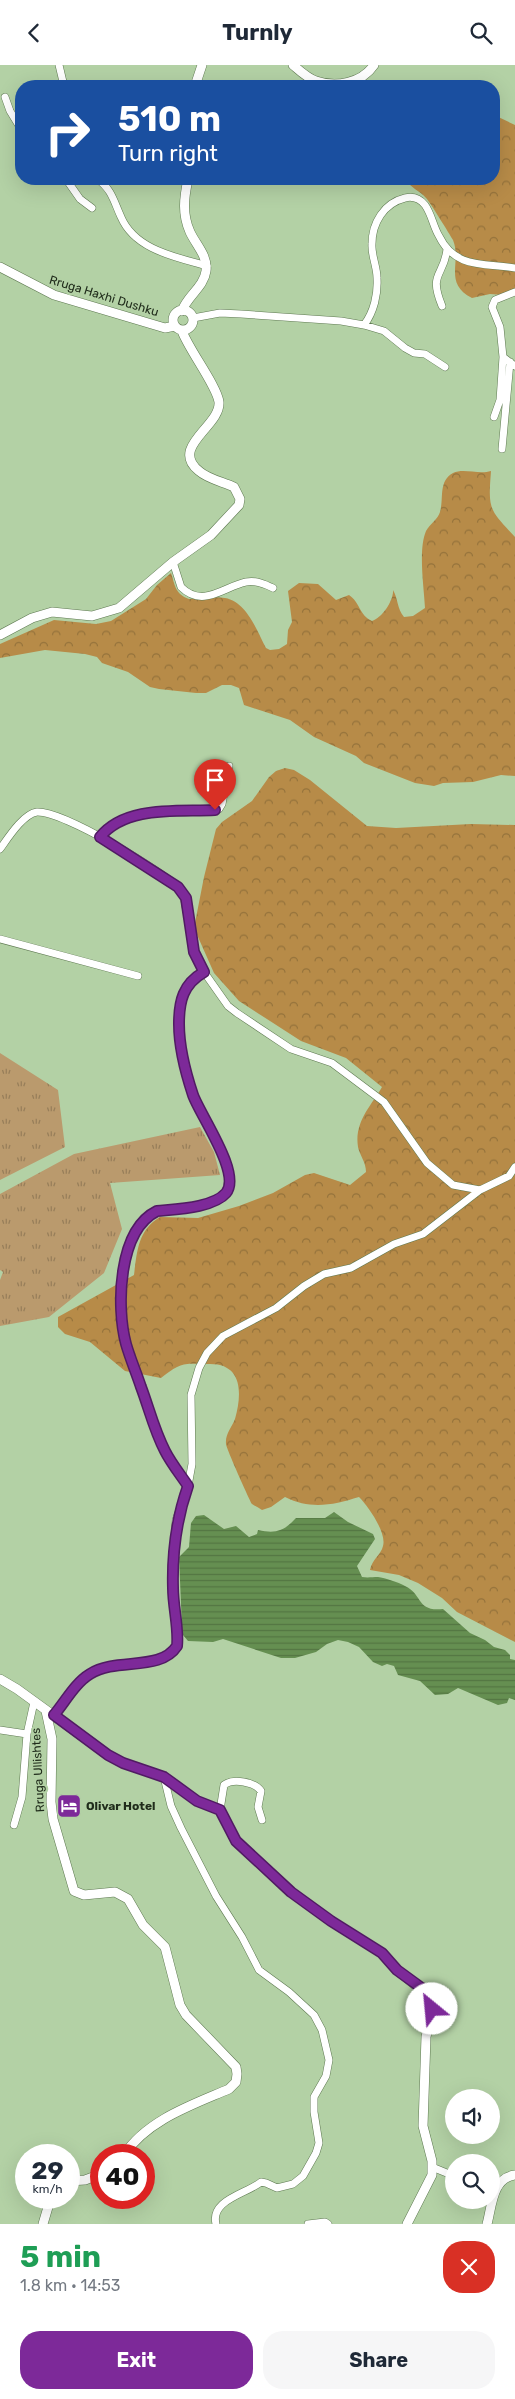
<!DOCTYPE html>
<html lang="en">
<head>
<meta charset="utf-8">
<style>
	body { margin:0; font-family:Rubik,sans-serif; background:#f6f6f7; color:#1f2937; height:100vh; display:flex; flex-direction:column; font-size:19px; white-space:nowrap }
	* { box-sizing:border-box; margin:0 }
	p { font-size:16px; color:#747a83 }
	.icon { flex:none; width:28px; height:28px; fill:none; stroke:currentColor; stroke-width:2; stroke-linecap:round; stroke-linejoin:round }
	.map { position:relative; height:2159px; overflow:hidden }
	.panel { display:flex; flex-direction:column; background:#fff; flex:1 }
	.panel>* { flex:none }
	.guide { position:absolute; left:15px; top:15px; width:485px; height:105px; border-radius:20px; box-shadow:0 5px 20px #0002; background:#1a4fa0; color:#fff; overflow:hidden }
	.fabs { position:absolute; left:445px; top:2024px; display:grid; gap:10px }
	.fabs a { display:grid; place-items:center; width:55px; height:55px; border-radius:50%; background:#fff; box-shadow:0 5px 20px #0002; font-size:25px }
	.speed { position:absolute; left:15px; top:2079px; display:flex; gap:10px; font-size:25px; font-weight:700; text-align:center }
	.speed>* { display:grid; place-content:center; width:65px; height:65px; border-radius:50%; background:#fff; box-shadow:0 5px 20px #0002; line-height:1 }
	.speed small { font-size:12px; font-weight:400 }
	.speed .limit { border:8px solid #d22; background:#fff; color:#111 }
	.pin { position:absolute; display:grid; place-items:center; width:42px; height:42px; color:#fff; margin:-51px -21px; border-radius:50% 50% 50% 0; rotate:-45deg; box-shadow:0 0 5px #0007 }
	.pin .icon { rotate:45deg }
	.me { position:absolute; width:55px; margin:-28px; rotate:332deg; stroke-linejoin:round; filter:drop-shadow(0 0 4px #0008) }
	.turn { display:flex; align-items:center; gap:18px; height:105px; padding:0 20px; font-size:22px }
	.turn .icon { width:65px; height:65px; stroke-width:2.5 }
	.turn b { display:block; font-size:35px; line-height:42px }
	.round { display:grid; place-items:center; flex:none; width:52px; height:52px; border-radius:20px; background:#f6f6f7 }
	.summary { display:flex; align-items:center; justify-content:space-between; height:85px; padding:0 20px }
	h1 { font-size:30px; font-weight:700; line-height:38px; color:#1e9e55 }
	.action { display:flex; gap:10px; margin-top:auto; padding:10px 20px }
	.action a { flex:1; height:58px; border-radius:20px; background:#7d2999; color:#fff; font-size:20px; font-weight:700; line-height:58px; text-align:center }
	.action a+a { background:#f6f6f7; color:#1f2937 }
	header { display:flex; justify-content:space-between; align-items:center; height:65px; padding:0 20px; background:#fff; font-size:22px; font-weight:700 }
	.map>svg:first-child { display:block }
</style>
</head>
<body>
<header><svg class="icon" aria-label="back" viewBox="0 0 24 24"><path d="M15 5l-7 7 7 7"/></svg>Turnly<svg class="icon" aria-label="search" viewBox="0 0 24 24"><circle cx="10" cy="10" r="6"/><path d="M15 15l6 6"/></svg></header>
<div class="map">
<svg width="515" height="2159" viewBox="0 0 515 2159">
	<defs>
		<pattern id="grass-tufts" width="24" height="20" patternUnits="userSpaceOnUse" patternTransform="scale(1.25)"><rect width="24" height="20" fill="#ba9a6d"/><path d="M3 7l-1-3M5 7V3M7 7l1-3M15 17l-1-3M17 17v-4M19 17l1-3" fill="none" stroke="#977e59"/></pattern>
		<pattern id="forest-crowns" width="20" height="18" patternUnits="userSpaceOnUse" patternTransform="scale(1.25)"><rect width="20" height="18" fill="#b78b48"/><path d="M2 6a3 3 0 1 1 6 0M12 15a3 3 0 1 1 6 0" fill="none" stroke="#94723b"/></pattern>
		<pattern id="water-rules" width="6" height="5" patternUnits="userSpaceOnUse" patternTransform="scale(1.25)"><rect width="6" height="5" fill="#658f51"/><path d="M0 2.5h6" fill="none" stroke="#537542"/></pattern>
	</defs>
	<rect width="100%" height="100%" fill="#b3d1a5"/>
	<path fill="url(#grass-tufts)" d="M0 988 58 1025 65 1082 0 1115Z
		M200 1062 214 1087 220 1110 110 1118 122 1164 104 1208 49 1252 0 1261V1215L3 1207 0 1205V1129L74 1089Z"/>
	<path fill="url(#forest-crowns)" d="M494 50 515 60V231L490 229 472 233C443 218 462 197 453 175 450 170 430 137 426 133 419 125 412 124 406 115L494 114Z
		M491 406C488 445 489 444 515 472V711L501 710 473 717 443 718 434 721 415 718 364 698 356 691 314 672 290 655 244 640 239 623 231 620H222L206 628H196L159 624 150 622 128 607 102 598 97 592 85 589 45 585 0 593V579L54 555 96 559 111 556 146 534 157 520 171 508C175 520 175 529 189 534 201 534 214 531 225 533 247 537 257 566 266 583L270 585 279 584 287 579 288 565 292 557 288 526 299 518 318 519 336 535 349 530C360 537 359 550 372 556 382 553 394 535 393 525 398 533 397 544 404 552L413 551 425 543C424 522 418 485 426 466 430 459 438 454 440 447 444 434 438 416 453 408 464 403 479 410 491 406Z
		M285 703 294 705 310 715 367 761 396 763 471 759 515 760V1577L457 1547 442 1533 418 1518 399 1510 370 1505C372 1494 381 1490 383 1481 387 1468 368 1441 359 1432 333 1440 311 1445 285 1432L271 1442 262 1445C259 1443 255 1441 252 1439 250 1436 226 1383 226 1379 225 1369 232 1362 235 1354 242 1329 243 1299 210 1299 183 1299 183 1296 161 1313L125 1306 90 1277 65 1269 58 1262V1252L134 1210C137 1186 138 1165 160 1152L198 1153 239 1141 273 1128 305 1110 314 1108 350 1120 366 1107C366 1097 360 1091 358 1082 354 1057 371 1041 382 1022L346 993 301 976 239 936 214 908 194 863 204 812 216 764 222 757 252 736 269 712 276 706Z"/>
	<path fill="url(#water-rules)" d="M334 1447 348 1457 373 1469 375 1474 357 1501 362 1512C368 1513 372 1512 378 1512 385 1513 398 1517 405 1521 423 1529 416 1547 443 1544L470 1568 485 1575 494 1582 505 1585 510 1590V1594L515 1595V1635L509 1633 507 1638 498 1640 458 1623 448 1629 435 1630 420 1616 398 1610 394 1601 387 1599 382 1601 373 1597 359 1582 348 1577 338 1575 327 1579 316 1587 295 1593H281L223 1574 213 1577 188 1576 183 1570 182 1563 179 1492 189 1482 191 1458 196 1451 204 1450 224 1464 236 1461 249 1472 257 1469 258 1465C276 1469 284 1466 296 1453H325Z"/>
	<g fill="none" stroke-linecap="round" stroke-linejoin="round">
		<defs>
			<path id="minor" d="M59 0 64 21
				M5 32 10 46 21 64
				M66 114 80 134 92 143
				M97 114C112 124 114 137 121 152 135 185 176 192 207 201
				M515 227 495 235 492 242 500 262 503 292 515 301
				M442 241C428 207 444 212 447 184
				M193 253 220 248 241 249 341 256 364 260 384 266 405 283 414 288 425 289 445 302
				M364 260C374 247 378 229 377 213 377 201 371 190 372 179 372 158 384 138 405 133 413 131 420 134 425 140 432 150 433 161 439 171 455 204 484 198 515 203
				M494 352 500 335 503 292
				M502 384 510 297
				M173 497 181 522C203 544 225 521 246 517 256 515 265 519 273 523
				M100 772C130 736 179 753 219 744L222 739 229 701
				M0 784C8 773 23 749 37 747 64 746 165 807 183 827L194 887 204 907 228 941 237 948 291 984 332 998 384 1037 427 1098 453 1120 480 1125 509 1111 515 1102
				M0 874 138 911
				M188 1421C180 1409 171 1398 165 1386 154 1365 149 1343 141 1322 136 1307 130 1293 126 1279 116 1242 118 1165 157 1145 175 1144 214 1143 226 1128 242 1109 200 1050 193 1030 185 1006 179 983 179 959 179 936 183 919 204 907
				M54 1651C65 1636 76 1615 93 1607 120 1593 160 1606 177 1581L172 1523 174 1479 176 1455 188 1421 192 1399 191 1330 199 1303 207 1288 223 1271 276 1243 304 1221 324 1209 351 1203 394 1179 423 1169 480 1125
				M0 1665 27 1669
				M164 1712 171 1741 181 1763 216 1831 242 1872 259 1905 289 1927 314 1950 322 1965 329 1995 326 2011 314 2032V2047L319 2078 316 2088 303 2111 293 2119 277 2123 266 2118 261 2117C246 2129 210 2135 216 2159
				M220 1745 224 1720C233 1713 255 1717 261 1726L258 1742 262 1755
				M14 1760 22 1732 27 1669 34 1637
				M432 2102 454 2111
				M308 2159 325 2157 328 2159"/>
			<path id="tertiary" d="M293 0C300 6 307 13 316 16 336 23 362 18 374 0
				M195 21 202 0
				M0 202 54 230 165 263 175 261
				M173 255a10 10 0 1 1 20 0a10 10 0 1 1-20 0Z
				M182 246C187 231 204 222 206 206 208 191 196 180 190 167 182 149 184 133 188 114
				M0 570 32 553 52 547 92 551 119 543 173 497 211 470 239 440 240 434 234 422C223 417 208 414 199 406 169 382 221 361 219 337 217 321 189 285 182 266
				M0 1614 17 1624 108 1690 123 1698 164 1712 197 1736 220 1745 236 1776 291 1827 331 1856 382 1888 397 1905 429 1931 432 1944 426 1972 423 2061 432 2096V2110L407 2159
				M46 1646 52 1674 51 1737 53 1754 74 1826 84 1830 115 1827 128 1834 143 1860 165 1882 180 1940 186 1950 236 2002 237 2009 236 2017 229 2024C192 2040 147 2055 124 2090
				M69 2116 85 2115 101 2109
				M43 2159 51 2132
				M487 2159C492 2141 492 2113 515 2110"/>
		</defs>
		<use href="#minor" stroke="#5e7951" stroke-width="8"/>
		<use href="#tertiary" stroke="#5e7951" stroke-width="10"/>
		<use href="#minor" stroke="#fff" stroke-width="7"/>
		<use href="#tertiary" stroke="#fff" stroke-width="9"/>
	</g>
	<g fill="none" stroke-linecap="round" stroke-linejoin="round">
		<defs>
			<path id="route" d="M215 745C178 747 126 740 100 772L178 822 186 833 194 887 204 907C183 919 179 936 179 959 179 983 185 1006 193 1030 200 1050 242 1109 226 1128 213 1143 176 1144 157 1146 118 1165 116 1242 126 1279 130 1293 136 1307 141 1322 149 1343 154 1365 165 1386 171 1398 180 1409 188 1421 176 1455 172 1487 173 1523 173 1542 179 1563 177 1581 160 1607 117 1592 90 1609 75 1618 65 1637 54 1650L108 1690 123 1698 164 1712 197 1736 220 1745 236 1776 291 1827 331 1856 382 1888 397 1905 423 1924 429 1931 432 1944"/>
		</defs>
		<use href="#route" stroke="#511b63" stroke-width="12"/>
		<use href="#route" stroke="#7d2999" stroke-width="9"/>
	</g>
	<defs>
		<symbol id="hotel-square" viewBox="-11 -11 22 22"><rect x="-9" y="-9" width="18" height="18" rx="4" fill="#7d2999" stroke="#b3d1a5"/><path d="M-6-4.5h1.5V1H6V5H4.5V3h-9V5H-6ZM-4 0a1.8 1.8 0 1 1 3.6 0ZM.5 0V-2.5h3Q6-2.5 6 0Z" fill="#fff"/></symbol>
	</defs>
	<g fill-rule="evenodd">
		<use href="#hotel-square" x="55" y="1727" width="28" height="28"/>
	</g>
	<g text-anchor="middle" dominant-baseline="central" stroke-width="5" stroke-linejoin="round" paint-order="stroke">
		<g font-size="12" fill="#202c1b" stroke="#b3d1a5">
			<text transform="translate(104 231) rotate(17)">Rruga Haxhi Dushku</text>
			<text transform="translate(38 1705) rotate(-93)">Rruga Ullishtes</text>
		</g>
		<g font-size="12" font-weight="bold" fill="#202c1b" stroke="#b3d1a5" text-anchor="start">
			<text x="86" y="1741">Olivar Hotel</text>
		</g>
	</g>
</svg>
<div class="fabs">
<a><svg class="icon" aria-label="sound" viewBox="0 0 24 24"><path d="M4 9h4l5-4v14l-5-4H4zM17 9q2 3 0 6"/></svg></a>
<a><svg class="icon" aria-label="search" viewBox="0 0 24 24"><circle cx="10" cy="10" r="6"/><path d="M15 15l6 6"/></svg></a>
</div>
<div class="speed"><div>29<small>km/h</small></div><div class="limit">40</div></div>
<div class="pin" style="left:215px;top:745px;background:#d93025"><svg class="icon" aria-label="arrive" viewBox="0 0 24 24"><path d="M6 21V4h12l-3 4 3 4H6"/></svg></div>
<svg class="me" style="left:432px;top:1944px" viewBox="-20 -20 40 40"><circle r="19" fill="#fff"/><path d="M0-13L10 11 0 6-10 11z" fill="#7d2999"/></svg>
<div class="guide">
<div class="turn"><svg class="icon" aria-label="right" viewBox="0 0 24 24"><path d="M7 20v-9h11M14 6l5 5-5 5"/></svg><div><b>510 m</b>Turn right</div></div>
</div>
</div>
<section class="panel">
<div class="summary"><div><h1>5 min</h1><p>1.8 km · 14:53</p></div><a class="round" style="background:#d93025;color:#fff"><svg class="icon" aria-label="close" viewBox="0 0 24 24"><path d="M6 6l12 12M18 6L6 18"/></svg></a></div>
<div class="action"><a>Exit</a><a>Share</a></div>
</section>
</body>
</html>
